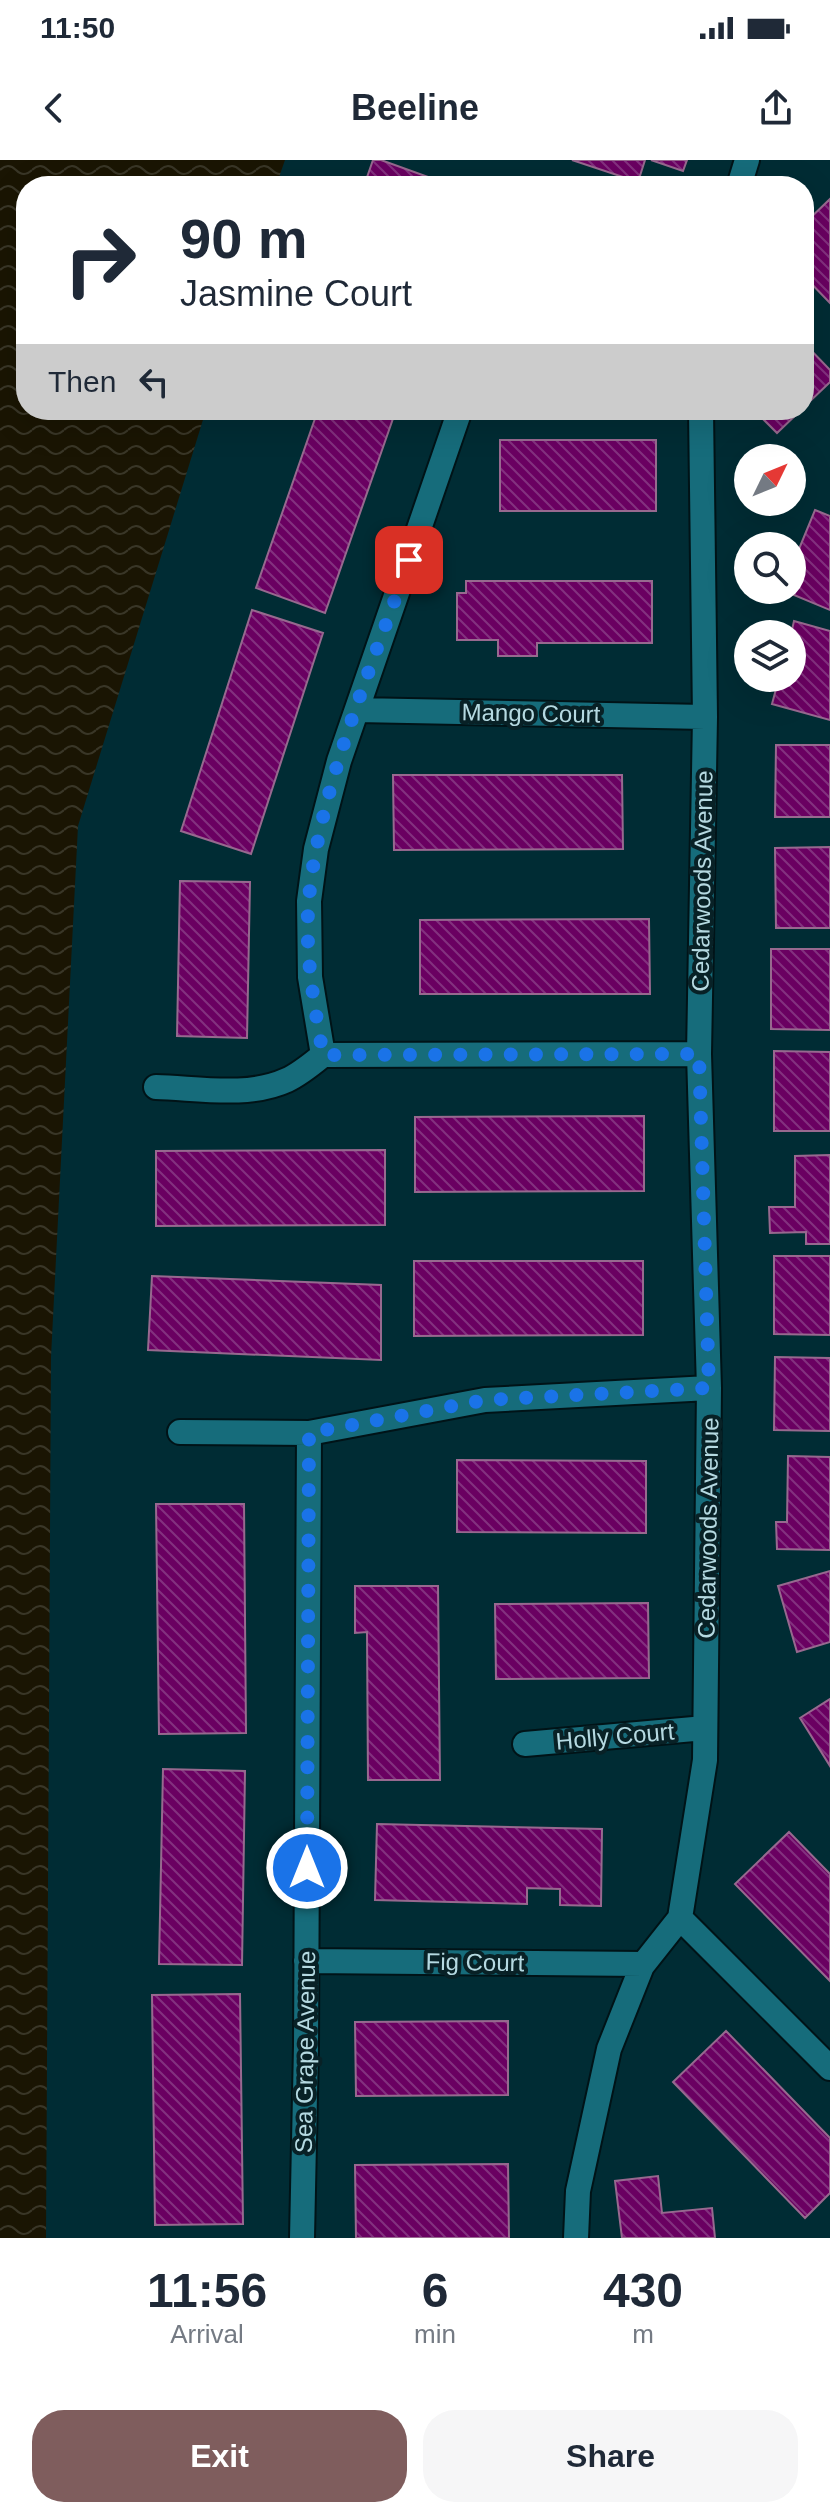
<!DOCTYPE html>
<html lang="en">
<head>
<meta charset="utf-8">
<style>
	body { margin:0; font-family:Helvetica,sans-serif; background:#f6f6f7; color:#1f2937; height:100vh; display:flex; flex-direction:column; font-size:30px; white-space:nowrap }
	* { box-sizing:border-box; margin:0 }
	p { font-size:26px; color:#747a83 }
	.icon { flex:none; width:44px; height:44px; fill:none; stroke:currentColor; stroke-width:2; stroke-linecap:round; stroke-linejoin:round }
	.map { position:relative; height:2078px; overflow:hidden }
	.side { display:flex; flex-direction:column; background:#fff; flex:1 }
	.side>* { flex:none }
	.top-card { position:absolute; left:16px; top:16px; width:798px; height:244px; border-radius:32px; box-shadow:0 8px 32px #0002; background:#fff; color:#1f2937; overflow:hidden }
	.needle { width:52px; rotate:47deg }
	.buttons { position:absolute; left:734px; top:284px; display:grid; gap:16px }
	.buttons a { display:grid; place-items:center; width:72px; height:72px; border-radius:50%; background:#fff; box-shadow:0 8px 32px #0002; font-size:40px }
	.pin { position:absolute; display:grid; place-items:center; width:68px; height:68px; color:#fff; margin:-34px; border-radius:16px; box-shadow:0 4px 12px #0006 }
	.me { position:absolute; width:88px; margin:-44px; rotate:0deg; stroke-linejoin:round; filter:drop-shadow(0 0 6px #0008) }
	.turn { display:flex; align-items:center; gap:28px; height:168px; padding:0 32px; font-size:36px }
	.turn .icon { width:104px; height:104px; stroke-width:2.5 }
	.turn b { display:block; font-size:56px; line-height:68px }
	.then { display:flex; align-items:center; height:76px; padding:0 32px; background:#0003; gap:16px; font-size:30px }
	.eta { display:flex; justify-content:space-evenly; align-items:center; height:136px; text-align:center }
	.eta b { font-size:48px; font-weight:700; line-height:56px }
	.primary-button { display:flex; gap:16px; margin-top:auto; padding:16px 32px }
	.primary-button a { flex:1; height:92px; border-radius:32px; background:#7f5d5d; color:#fff; font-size:32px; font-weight:700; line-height:92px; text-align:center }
	.primary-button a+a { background:#f6f6f7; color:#1f2937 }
	.status { display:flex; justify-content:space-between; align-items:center; height:56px; padding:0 40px; background:#fff; direction:ltr }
	.status svg { height:22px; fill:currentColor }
	header { display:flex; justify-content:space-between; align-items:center; height:104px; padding:0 32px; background:#fff; font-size:36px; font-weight:700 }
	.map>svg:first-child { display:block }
</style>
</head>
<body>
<div class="status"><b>11:50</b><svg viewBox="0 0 49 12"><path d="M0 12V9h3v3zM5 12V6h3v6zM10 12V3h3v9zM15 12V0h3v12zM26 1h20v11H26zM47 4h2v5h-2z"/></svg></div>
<header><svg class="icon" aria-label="back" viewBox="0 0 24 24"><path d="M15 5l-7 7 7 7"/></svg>Beeline<svg class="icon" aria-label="share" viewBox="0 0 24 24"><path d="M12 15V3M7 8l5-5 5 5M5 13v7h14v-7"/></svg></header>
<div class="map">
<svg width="830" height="2078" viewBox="0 0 830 2078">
	<defs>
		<pattern id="water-waves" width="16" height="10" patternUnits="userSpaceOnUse" patternTransform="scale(2)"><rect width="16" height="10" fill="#1a1503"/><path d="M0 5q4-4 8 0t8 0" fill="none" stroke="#393627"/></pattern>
		<pattern id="building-back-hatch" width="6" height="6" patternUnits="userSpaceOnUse" patternTransform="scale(2)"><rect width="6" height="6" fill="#6a0061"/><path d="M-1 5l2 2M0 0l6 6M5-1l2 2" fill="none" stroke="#83317f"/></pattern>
	</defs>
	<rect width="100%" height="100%" fill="#002c34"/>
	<path fill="url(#water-waves)" d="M0 0H285L276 26H26V250H206L78 666 51 1197 46 2078H0Z"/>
	<path fill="url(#building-back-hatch)" stroke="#97698f" stroke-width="2" d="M373 0H381L453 26H364Z
		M572 0H645L638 22Z
		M651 0H687L683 11Z
		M830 39V143L804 116V64Z
		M804 183 830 210V222L804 247Z
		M318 250H396L325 453 256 428Z
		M754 250H801L777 273Z
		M500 280H656V351H500Z
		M815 350 830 356V450L782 430H792V406Z
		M466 421H652V483H537V496H498V480H457V433H466Z
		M252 450 323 473 251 694 181 671Z
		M794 461 830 471V560L772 544 779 518H792L791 474Z
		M776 585H830V657H775Z
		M393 615H622L623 689 394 690Z
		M830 687V768H776L775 688Z
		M180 721 250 722 247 878 177 876Z
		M649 759 650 834H420V760Z
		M771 789H830V870L771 869Z
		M774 891 830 892V971H774Z
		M644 956V1031L415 1032V957Z
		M385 990V1065L156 1066V991Z
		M830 995V1084H806V1072L770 1073 769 1047H795V996Z
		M774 1096H830V1175L774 1174Z
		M414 1101H643V1175L414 1176Z
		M152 1116 381 1125V1200L148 1190Z
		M775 1197 830 1198V1271L774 1270Z
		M788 1296 830 1297V1390L777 1389 776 1362H787Z
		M457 1300 646 1301V1373L457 1372Z
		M156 1344H244L246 1573 159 1574Z
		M830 1411V1482L797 1492 778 1426Z
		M355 1426H438L440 1620H368L367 1472 355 1473Z
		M648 1443 649 1518 496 1519 495 1444Z
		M830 1539V1606L800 1558Z
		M163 1609 245 1611 242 1805 159 1804Z
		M377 1664 602 1669 601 1746 560 1745V1729L527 1728V1744L375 1740Z
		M789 1672 830 1714V1821L735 1724Z
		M240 1834 243 2064 155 2065 152 1835Z
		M508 1861V1935L356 1936 355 1862Z
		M726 1871 830 1978V2033L805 2058 673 1922Z
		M508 2004 509 2078H356L355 2005Z
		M658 2016 662 2053 712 2048 715 2078H622L615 2021Z"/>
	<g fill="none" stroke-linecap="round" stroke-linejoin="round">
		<defs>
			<path id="minor" d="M739 26 747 0
				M357 550 705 557
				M323 895 310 817 309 741 316 689 339 601 460 250
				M156 927C197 928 248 938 287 920 300 914 312 904 323 895L699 894
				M180 1272 309 1273 485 1240 709 1228
				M525 1584 705 1568
				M680 1758 830 1908
				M306 1801 643 1804
				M302 2078 306 1886 309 1273
				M576 2078 578 2031 609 1889 642 1806 680 1758 705 1600 709 1228 699 894 705 557 701 250"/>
		</defs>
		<use href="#minor" stroke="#001317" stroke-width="28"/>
		<use href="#minor" stroke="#166c7b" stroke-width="24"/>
	</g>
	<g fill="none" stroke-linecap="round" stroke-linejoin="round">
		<path stroke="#1a73e8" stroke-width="14" stroke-dasharray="0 25.2" d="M307 1708 309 1273 485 1240 709 1228 699 894 323 895C314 843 304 791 309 738 320 626 372 507 409 400"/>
	</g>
	<g text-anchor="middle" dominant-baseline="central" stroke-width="8" stroke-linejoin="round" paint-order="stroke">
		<g font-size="24" fill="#b5d9e1" stroke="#082126">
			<text transform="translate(531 553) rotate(1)">Mango Court</text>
			<text transform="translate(702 721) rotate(-89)">Cedarwoods Avenue</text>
			<text transform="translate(708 1368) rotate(-89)">Cedarwoods Avenue</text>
			<text transform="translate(615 1576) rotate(-5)">Holly Court</text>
			<text transform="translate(475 1802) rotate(1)">Fig Court</text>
			<text transform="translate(305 1892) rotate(-89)">Sea Grape Avenue</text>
		</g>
	</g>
</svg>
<div class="buttons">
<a><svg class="needle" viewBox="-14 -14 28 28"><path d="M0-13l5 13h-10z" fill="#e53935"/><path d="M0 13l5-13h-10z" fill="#747a83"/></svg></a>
<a><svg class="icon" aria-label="search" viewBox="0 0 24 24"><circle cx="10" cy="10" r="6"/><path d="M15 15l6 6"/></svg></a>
<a><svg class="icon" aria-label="layers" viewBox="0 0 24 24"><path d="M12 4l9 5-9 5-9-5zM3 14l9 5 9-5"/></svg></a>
</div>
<div class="pin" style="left:409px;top:400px;background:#d93025"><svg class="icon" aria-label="arrive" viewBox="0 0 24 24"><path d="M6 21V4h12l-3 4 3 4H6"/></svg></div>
<svg class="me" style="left:307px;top:1708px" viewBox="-20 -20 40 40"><circle r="17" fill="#1a73e8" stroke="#fff" stroke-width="3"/><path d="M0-11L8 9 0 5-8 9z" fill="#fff"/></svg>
<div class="top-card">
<div class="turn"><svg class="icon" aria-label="right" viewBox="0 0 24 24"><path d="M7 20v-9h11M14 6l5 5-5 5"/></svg><div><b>90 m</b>Jasmine Court</div></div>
<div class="then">Then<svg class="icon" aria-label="left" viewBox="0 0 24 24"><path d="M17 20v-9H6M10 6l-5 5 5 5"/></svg></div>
</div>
</div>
<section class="side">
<div class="eta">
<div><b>11:56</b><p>Arrival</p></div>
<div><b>6</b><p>min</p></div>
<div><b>430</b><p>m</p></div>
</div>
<div class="primary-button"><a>Exit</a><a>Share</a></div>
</section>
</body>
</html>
